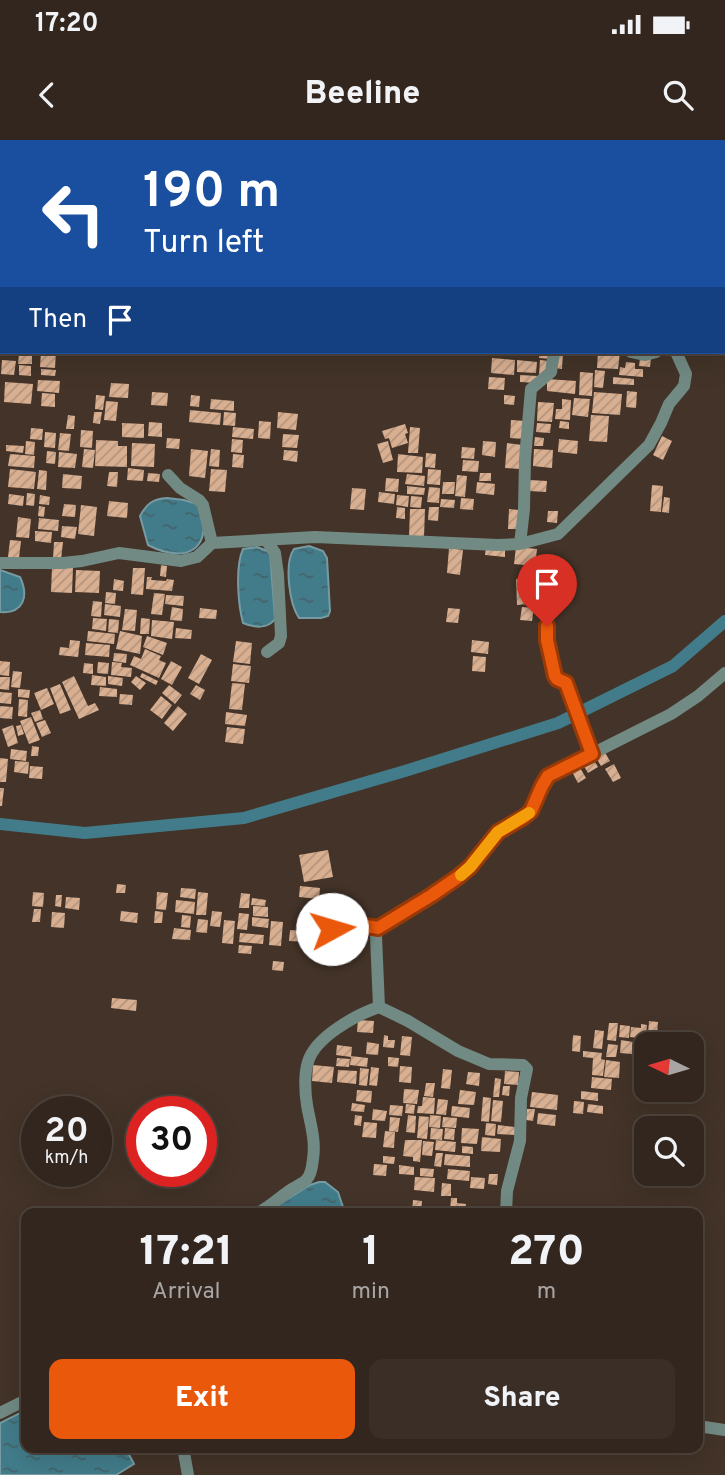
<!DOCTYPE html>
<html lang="en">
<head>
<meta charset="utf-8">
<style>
	body { margin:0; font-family:Overpass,sans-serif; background:#3a2e27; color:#f1f3f6; height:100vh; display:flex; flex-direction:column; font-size:26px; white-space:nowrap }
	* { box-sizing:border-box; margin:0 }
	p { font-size:23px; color:#a8a5a4 }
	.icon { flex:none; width:38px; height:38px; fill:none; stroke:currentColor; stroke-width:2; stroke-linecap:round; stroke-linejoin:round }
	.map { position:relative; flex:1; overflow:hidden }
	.side { position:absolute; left:21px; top:1068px; width:682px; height:245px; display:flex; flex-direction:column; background:#32261e; border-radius:14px; box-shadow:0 7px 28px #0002,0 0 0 2px #4d433c }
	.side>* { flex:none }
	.guide { position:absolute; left:0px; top:0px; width:726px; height:214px; box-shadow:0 7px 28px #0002,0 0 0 2px #4d433c; background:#1a4fa0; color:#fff; overflow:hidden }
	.needle { width:46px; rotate:275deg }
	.fabs { position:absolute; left:634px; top:892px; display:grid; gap:14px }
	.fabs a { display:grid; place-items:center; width:70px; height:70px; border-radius:14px; background:#32261e; box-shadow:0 7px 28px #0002,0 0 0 2px #4d433c; font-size:35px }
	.speed { position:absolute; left:21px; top:956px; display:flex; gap:14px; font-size:35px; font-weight:700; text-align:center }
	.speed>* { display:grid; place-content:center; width:91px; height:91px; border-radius:50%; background:#32261e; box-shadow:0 7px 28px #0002,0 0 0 2px #4d433c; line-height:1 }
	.speed small { font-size:18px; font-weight:400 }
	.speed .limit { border:10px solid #d22; background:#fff; color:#111 }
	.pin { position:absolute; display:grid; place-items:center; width:60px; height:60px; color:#fff; margin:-72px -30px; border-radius:50% 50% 50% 0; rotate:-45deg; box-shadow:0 0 7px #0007 }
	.pin .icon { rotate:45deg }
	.me { position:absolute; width:77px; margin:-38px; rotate:84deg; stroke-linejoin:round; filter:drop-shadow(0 0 5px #0008) }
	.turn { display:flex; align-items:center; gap:24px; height:147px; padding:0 28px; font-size:32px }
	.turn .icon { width:91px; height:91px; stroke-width:2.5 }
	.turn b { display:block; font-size:49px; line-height:60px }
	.then { display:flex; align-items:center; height:66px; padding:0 28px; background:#0003; gap:14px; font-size:26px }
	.eta { display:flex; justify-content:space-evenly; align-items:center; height:119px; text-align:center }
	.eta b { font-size:42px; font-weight:800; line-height:49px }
	.primary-button { display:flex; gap:14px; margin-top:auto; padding:14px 28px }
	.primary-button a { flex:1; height:80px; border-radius:14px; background:#ea580c; color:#fff; font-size:28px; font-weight:800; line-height:80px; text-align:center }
	.primary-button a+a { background:#3a2e27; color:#f1f3f6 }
	.status { display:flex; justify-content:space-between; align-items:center; height:49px; padding:0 35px; background:#32261e; direction:ltr }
	.status svg { height:19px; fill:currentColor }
	header { display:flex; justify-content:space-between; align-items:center; height:91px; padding:0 28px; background:#32261e; font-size:32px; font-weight:800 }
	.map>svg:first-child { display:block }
</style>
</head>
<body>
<div class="status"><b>17:20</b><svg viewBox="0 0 49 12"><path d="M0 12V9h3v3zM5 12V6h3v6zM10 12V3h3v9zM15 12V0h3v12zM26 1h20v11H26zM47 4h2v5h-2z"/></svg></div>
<header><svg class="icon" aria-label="back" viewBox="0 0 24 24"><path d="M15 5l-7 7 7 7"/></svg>Beeline<svg class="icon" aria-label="search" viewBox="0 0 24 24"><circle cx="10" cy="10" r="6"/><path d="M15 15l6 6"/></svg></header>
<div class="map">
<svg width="725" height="1335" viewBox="0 0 725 1335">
	<defs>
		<pattern id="water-ripples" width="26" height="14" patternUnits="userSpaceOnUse" patternTransform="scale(1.75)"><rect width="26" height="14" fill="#427c8a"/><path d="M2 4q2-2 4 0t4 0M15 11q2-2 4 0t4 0" fill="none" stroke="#44636a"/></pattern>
		<pattern id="building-hatch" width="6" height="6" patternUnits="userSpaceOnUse" patternTransform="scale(1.75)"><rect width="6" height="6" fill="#d9af91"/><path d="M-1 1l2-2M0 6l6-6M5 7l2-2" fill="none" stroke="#b4947d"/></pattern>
	</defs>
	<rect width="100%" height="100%" fill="#433328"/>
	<path fill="url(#water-ripples)" stroke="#769ba3" stroke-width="2" d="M167 358 184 360 200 365C201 370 204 376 205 381 205 386 203 393 202 398 193 421 165 414 148 405L140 376C147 363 153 359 167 358Z
		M309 406 323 411 327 418 330 471 328 476 321 478H299C289 463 284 423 294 409Z
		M257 407 270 412 275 479C268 489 254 488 243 483 238 464 235 427 243 409Z
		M0 430 20 437C29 456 24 474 0 472Z
		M319 1042H325L338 1052 344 1070 342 1073H272L273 1068 310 1045Z
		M26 1270V1307H125L134 1324 116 1335H0V1283Z"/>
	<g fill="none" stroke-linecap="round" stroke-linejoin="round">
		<path stroke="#427c8a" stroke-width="12" d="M0 684 85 693 244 678 405 631 558 583 673 526 725 481"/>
	</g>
	<path fill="url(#building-hatch)" d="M41 212H56L55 228 40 227Z
		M495 212H522V216L495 214Z
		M524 212H537V216L524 215Z
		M539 212H552L551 219 539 218Z
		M555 212H563L562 229 554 228Z
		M598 212H620L618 229 597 228Z
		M19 214 32 215V224H18Z
		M492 218 515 220 514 235 491 233Z
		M640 218H651L650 227 639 226Z
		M2 220 16 221 14 235 1 234Z
		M517 220 537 222 536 233 517 232Z
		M540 220 549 221 547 236 539 235Z
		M626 222 635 223V229H643V237L619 235 620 227 625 228Z
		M19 225 31 226V236L19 235Z
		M41 229 56 230 55 236 41 235Z
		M595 230 605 231 603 248 594 247Z
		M580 232 593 233 592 256 579 255Z
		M520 235 538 236V243L520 242Z
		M489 237 505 238 504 250 488 249Z
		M613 237 634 239V245L613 244Z
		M547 239 576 241 575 254 547 251Z
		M38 240 60 241 59 253 37 251Z
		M5 242 33 244 31 264 4 262Z
		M111 243 129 244 128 258 109 257Z
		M627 251 637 252 636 268 626 267Z
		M152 252 168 253 167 266 151 265Z
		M594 252 622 254 620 275 592 273Z
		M42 253 55 254V267L41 266Z
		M96 255 105 256 103 270 95 269Z
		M191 255 200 256 199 267 190 266Z
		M504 255 515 256 514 265 504 264Z
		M574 258 590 259 588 277 572 275Z
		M211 259 234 261V271L210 269Z
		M562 259 571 260 570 280 555 279 556 269H562Z
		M106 261 118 262 116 281 104 280Z
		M538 262 554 263 552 282 537 281Z
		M190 270 221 273 220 285 189 282Z
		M94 272H102L100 284 93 283Z
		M224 272 236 273 235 286 223 285Z
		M278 272 298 274 296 290 277 288Z
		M68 275 75 276 74 289H66Z
		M591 275 609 276 607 302 589 301Z
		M511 280 526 281 524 299 510 298Z
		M259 281 271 282 270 299 258 298Z
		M560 281 569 282V289L559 288Z
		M149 282 162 283V297L148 296Z
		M122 283 144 284V298L122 297Z
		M537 283 551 284 550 293 536 292Z
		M405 284 408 293 405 294 408 303 392 308 389 298 385 299 382 291Z
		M233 287 254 289 253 299 232 297Z
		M410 287 420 288 418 313H408Z
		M31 288 43 289 42 300 30 299Z
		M81 290 93 291 92 308 80 307Z
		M45 292 56 293 55 308 44 307Z
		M60 293 71 294 69 311 58 310Z
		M283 294 299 295 297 308 282 307Z
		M662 296 672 301 663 320 653 315Z
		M535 297 544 298 543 306H534Z
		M167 298 180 299 179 309 166 308Z
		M232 299 243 300 242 313 231 312Z
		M559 299 578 301 577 314 558 312Z
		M96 300 118 301V306H127V327L95 326Z
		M26 301 35 302 34 315 25 314Z
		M388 301 393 320 383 323 377 304Z
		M483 301 496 302 495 317 482 315Z
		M132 303 155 304 154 327 131 326Z
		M507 303 523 305 521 329 505 328Z
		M6 305 24 306 23 313 6 311Z
		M462 307 475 308 474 319 461 318Z
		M84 309 95 310 93 328 82 327Z
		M191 309 208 311 205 338 189 336Z
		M211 309 220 310 219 327 209 326Z
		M534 309 553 310 552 328 533 326Z
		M284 310 298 311 297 322 283 320Z
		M47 311 56 312 55 324 46 323Z
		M59 312 77 314 75 328 58 327Z
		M426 313 436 314 435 328 425 327Z
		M10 314 35 316 34 328 8 326Z
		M233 314 244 315 243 328 232 327Z
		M398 314 423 317 422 333 397 332Z
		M463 320 479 321 478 332 462 331Z
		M128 328 144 330 143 341 127 340Z
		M10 329 36 332 34 349 8 347Z
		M211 329 227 330 225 352 209 351Z
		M428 329 441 330 440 345 427 344Z
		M39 330 47 331 46 350 37 349Z
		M109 332H118L117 347 107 346Z
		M148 333 160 334 159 342 147 341Z
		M480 333H491V341H479Z
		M63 334 82 336 81 349 62 348Z
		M407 334 425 336 424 346 405 344Z
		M457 335 467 336 465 357 455 356Z
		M386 338 399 339 398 352 385 351Z
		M530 340 547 341 546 352 529 351Z
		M443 342H455L454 354H442Z
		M477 342 495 344 494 355 476 353Z
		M652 345 663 346 661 372 650 371Z
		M407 346 425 348 424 355 407 354Z
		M429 347 440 348 439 363 427 362Z
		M352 348 366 349 364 370 350 369Z
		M379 352 395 354 394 364 378 362Z
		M27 353 35 354 34 366 26 365Z
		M9 354 24 356 23 366 8 364Z
		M40 355 50 357 49 365 39 364Z
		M397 355 409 356 408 367 396 365Z
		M411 356 422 357 421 368 410 367Z
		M664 357 670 358 669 373 662 372Z
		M461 358 474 359 473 370 460 369Z
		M441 359 455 360 454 368 440 367Z
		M109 361 128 363 127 378 107 376Z
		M64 364 76 365 75 377 62 376Z
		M81 365 97 367 94 396 78 394Z
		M39 366 45 367 44 377 38 376Z
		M397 367 405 368V379L396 378Z
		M429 367H439L438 381 428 380Z
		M410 369H425L424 397H409Z
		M509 369 519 370 518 389H508Z
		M548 371H558L557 383 547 382Z
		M18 377 31 379 29 398 16 397Z
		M39 378 59 380 58 391 38 389Z
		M62 386 77 387 75 399 61 397Z
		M35 391 52 392 51 403 35 401Z
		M10 400 21 401 19 418 8 417Z
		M54 402H63L61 420 53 419Z
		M486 407 505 409V417L485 415Z
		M516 407 537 409 535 426 514 424Z
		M449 408 463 410 460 435 447 433Z
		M161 425 167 426 166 437 160 436Z
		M52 427 73 428 72 453 51 452Z
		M133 428H145L143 455 131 454Z
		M76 430 100 431 99 453 75 452Z
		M147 437H152L151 440 166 441 167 439 174 440 172 451 146 449Z
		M527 438 528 464 517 465 516 439Z
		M114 439 124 441 123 451 113 450Z
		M106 452 116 453 115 464 105 463Z
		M154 453 165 454 162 475 151 474Z
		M166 455 184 456 183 466 165 464Z
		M93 461 102 462 101 477 91 476Z
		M105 464 121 466 120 477 104 475Z
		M172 467 183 469 182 481 170 480Z
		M522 467 534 468 532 481 520 480Z
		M200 468 217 470 216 479 199 478Z
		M448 468 460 469 458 483 446 482Z
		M125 469 137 470 135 491 122 490Z
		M93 478 107 479 106 491 92 489Z
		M141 478 150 479 149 494H140Z
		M109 479 119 480 118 493 108 492Z
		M152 480 174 482 172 499 151 496Z
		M176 488 192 490 191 499 175 498Z
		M88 491 115 494 114 504 87 501Z
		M120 491 142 496 140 514 116 509Z
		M147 496 167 503 163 515 143 507Z
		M70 500 80 501 78 517 59 515 60 507 69 508Z
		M472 500 489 502 488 514 471 512Z
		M236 501 252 503 250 524 233 522Z
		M86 503 110 505 109 517 85 515Z
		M145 509 161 516 159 520 166 523 159 538 130 525 134 516 141 519Z
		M114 513 127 514 126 523 113 521Z
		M201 514 212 520 199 544 188 538Z
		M473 516 486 517 485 532 472 531Z
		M0 521 10 522 9 536 0 535Z
		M171 521 182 527 172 545 161 539Z
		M98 522 109 523 108 534 97 533Z
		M112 522 122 523 121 527 132 528 131 537 111 535Z
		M84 523 93 524V534L83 533Z
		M233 524 251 526 249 543 231 541Z
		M13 531 22 532 20 548 11 547Z
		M142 533 158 541 156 545 140 537Z
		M92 535 106 537V546L91 545Z
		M74 536 88 566 95 563 99 570 79 579 62 542Z
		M108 536 123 538 122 546 108 544Z
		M136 536 146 543 140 550 131 542Z
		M0 537H10L9 550 0 549Z
		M232 543 245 544 242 570 229 569Z
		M60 544 71 570 60 574 50 548Z
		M169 545 182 555 175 564 162 553Z
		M196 545 205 550 200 560 190 554Z
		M100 547 117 549V557L99 556Z
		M47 548 54 564 41 570 34 553Z
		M18 549 30 550 29 558 18 557Z
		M0 552 12 553 11 564 0 563Z
		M120 554 133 555 132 565 119 564Z
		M161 556 172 565 162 579 150 570Z
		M19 559 28 560 27 577 18 576Z
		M0 566 13 567 12 579 0 578Z
		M178 566 187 574 173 591 164 583Z
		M40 570 43 579 35 582 31 573Z
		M226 572 247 575 245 586 225 584Z
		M31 577 40 600 29 604 20 581Z
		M45 580 51 593 42 597 36 583Z
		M13 585 18 603 8 607 2 589Z
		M21 585 24 594 18 596 16 586Z
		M227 587 245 589 243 604 225 602Z
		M32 606 39 607 38 616H31Z
		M11 609 27 611 26 621 10 619Z
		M604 611 610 621 601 626 595 616Z
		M592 617 598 627 588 633 582 623Z
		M0 618 8 619 6 642H0Z
		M15 621 29 622 28 634 14 632Z
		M614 624 621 638 613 642 605 629Z
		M30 626 43 627 42 639 29 638Z
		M579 626 586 638 578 643 571 630Z
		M0 648H4L2 666H0Z
		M328 710 333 737 304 742 299 715Z
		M117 744 126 745 125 753H116Z
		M300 746 320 748 319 759 299 757Z
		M181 748 196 749 195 759 180 757Z
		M33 752 44 753 43 767 32 766Z
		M157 752 168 753 166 770 156 769Z
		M198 752 208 753 206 775H196Z
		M241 753 250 754 249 768H239Z
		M56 755H62L61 767 55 766Z
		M66 757 80 758 79 770 65 768Z
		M252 758 266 760 265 766 251 765Z
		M176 760 195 762 194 774 175 772Z
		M253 766 268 767V777L253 776Z
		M34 769H41L40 782H32Z
		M121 771 138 773 137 783 120 781Z
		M155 771 163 772 162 783H154Z
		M212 771 222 772 220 787 210 786Z
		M52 772 65 773 64 788 51 787Z
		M239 773 249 774 247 790 237 789Z
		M182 775 191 776 190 788 181 787Z
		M252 777 269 779 268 788 252 786Z
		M308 778 328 780 327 793 311 791 310 802 289 801 290 790 307 791Z
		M198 779 208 780 207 793 196 792Z
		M224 780 235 781 233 804 222 803Z
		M271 781 283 782 281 806 269 805Z
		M174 788 191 790 190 800 172 799Z
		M240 793 264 795 263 804 239 802Z
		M239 805 252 806 251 814 238 813Z
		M273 821 284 822 283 831 272 830Z
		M112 858 137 860 136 871 111 868Z
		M358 880 374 881 373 893 357 892Z
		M649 881 658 882 657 895 648 894Z
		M609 883H618L616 901 607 900Z
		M641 884 647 885 646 895H639V898L630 897 631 887 641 888Z
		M620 885 630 886 629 898 619 897Z
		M595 890 604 891 602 909 593 908Z
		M384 895 388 896V900H395L394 908 383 907Z
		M573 895 581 896 580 912 572 911Z
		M402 896 412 897 410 916 400 915Z
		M642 897 656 899V905L641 906Z
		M621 900 633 902 632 914 620 913Z
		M367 902 379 904 378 915 366 914Z
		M608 904 618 905 616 917H606Z
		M337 905 352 907 351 917 336 915Z
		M583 911 602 913 601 919 605 920 603 936 592 935 593 918 583 917Z
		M351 916 368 918 367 927 350 925Z
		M388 917 399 918 398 927 388 926Z
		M337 918 350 919 349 927 336 926Z
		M606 920 620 922 619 938 604 937Z
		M313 925 334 927 332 943 312 941Z
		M400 926 412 927 411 943 399 942Z
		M371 927 379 928 377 946 369 945Z
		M360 928 369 929 367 946 359 945Z
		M443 929 452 930 450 949 441 948Z
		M338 930 357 931 356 944 337 942Z
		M505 931 519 932 518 945 504 944Z
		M468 932 480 933 479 946 466 944Z
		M592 937 612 939 611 950 591 948Z
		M495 938 501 939 499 957H493Z
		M426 943H435L433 957 424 956Z
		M503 946H510L509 956 502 955Z
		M404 949 419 950 417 964 403 963Z
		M357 950 372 951 371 963 356 961Z
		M460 950 476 952 474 965 458 964Z
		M581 951 598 953V961L581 959Z
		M532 952 558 955 557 970 530 967Z
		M423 957 435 958 434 974 417 973 418 966H422Z
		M483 957 491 958 489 982 481 981Z
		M438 959 448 960 446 975 436 974Z
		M493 960 503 961 501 982 491 981Z
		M574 961 584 962 583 974 573 973Z
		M352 963 365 965 364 972 351 971Z
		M406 964 415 965 414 974 405 973Z
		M588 964 603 966V974L587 972Z
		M390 965 403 966 402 976 389 975Z
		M452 966 470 968 469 978 451 976Z
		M373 969 387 971 385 981 372 980Z
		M527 969H535L533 981 526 980Z
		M538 973 556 975 555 986 537 984Z
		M355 975 362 976 361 986 354 985Z
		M408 975 416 976 415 993 406 992Z
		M430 975 441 976 440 988 429 987Z
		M419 976 429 977 427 999 417 998Z
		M390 977 400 978 398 992 389 991Z
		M443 977 457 978 456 988 442 987Z
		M364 982 377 983 376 998 362 997Z
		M486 983 496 984 495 996 485 995Z
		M498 985 515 987V995L497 994Z
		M431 988 443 989 442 1000 430 999Z
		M445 988 455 989 454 1000 444 999Z
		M462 988 479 989 477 1004 461 1003Z
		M385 991 395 992 394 1008 383 1007Z
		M482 997 501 999 500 1012 481 1011Z
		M405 1000H422L420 1022 413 1021V1017L403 1016Z
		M436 1000 456 1002 455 1012 435 1010Z
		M423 1001 434 1002 432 1016 422 1015Z
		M462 1006 473 1007V1014L462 1013Z
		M436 1013H443L441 1027 434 1026Z
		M445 1014 470 1016V1027L444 1025Z
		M383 1016 395 1017 394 1024 383 1023Z
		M374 1024 387 1025 386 1036 373 1035Z
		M399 1025 414 1027V1035L399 1034Z
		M420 1028 434 1029 433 1037 420 1036Z
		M448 1029 470 1031 469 1041 447 1039Z
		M489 1034H498L497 1045 488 1044Z
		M415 1037 435 1038 434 1052 414 1050Z
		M471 1037 485 1038 484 1049 470 1048Z
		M442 1043 451 1044V1056H441Z
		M451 1058H457V1063L466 1064 465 1072 450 1071Z
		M413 1060 422 1061 421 1073H412Z
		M423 1068 438 1070V1073H423Z"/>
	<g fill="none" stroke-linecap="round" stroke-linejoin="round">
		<path stroke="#728a84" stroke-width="12" d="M724 100H725
			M631 212 645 215 656 212
			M168 335 180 348 199 360 203 365 212 403
			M266 400 275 413 278 434 281 496 279 503 267 512
			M520 404 524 369 525 319 531 249 551 232 554 212
			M0 423H63L82 421 119 413 181 421 197 417 212 403 315 397 498 405 520 404 558 394 649 305 661 283 669 264 684 246 686 234 676 212
			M547 486V500L555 535 557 539 566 543 592 614
			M332 789C347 786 362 784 378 787
			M379 867 408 881 458 911 489 924 523 925 527 929 521 958 520 1001 507 1051 506 1073
			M258 1073C269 1067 279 1058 289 1051 294 1047 303 1044 307 1039 312 1033 312 1026 313 1019 316 1000 310 983 307 965 305 953 304 934 308 922 315 897 356 875 379 867L376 796 378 787 432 756 470 727 498 692 524 677 531 671 542 646 548 636 671 574 698 556 725 533
			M0 1273 26 1260
			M698 1286 725 1290
			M183 1307 188 1335"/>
	</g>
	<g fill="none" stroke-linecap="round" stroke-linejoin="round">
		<defs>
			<path id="route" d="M332 789C347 786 363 784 378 788L432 755 458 737 470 727 498 692 524 677 531 671 542 646 548 636 592 614 566 543 557 539 555 536 547 500V486"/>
		</defs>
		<use href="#route" stroke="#983908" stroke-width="18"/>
		<use href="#route" stroke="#ea580c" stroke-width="12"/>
		<path stroke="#f59e0b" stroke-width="12" d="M461 735 470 727 498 692 529 673"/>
	</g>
</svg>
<div class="fabs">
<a><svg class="needle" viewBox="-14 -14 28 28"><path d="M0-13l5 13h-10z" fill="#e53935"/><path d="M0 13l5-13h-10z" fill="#a8a5a4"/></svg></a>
<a><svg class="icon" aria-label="search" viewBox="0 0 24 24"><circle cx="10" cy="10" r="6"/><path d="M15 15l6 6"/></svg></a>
</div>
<div class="speed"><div>20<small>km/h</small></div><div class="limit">30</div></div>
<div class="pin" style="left:547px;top:486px;background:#d93025"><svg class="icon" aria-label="arrive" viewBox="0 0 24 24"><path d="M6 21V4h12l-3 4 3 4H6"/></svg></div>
<svg class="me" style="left:332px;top:789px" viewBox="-20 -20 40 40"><circle r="19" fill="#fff"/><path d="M0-13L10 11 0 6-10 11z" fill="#ea580c"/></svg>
<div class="guide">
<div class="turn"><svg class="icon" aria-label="left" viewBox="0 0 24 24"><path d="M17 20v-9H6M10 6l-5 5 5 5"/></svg><div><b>190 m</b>Turn left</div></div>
<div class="then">Then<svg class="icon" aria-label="arrive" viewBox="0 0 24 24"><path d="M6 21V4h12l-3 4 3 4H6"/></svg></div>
</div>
<section class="side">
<div class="eta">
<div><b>17:21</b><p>Arrival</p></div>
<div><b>1</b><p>min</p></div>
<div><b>270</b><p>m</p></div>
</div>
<div class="primary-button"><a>Exit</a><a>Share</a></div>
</section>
</div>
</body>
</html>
